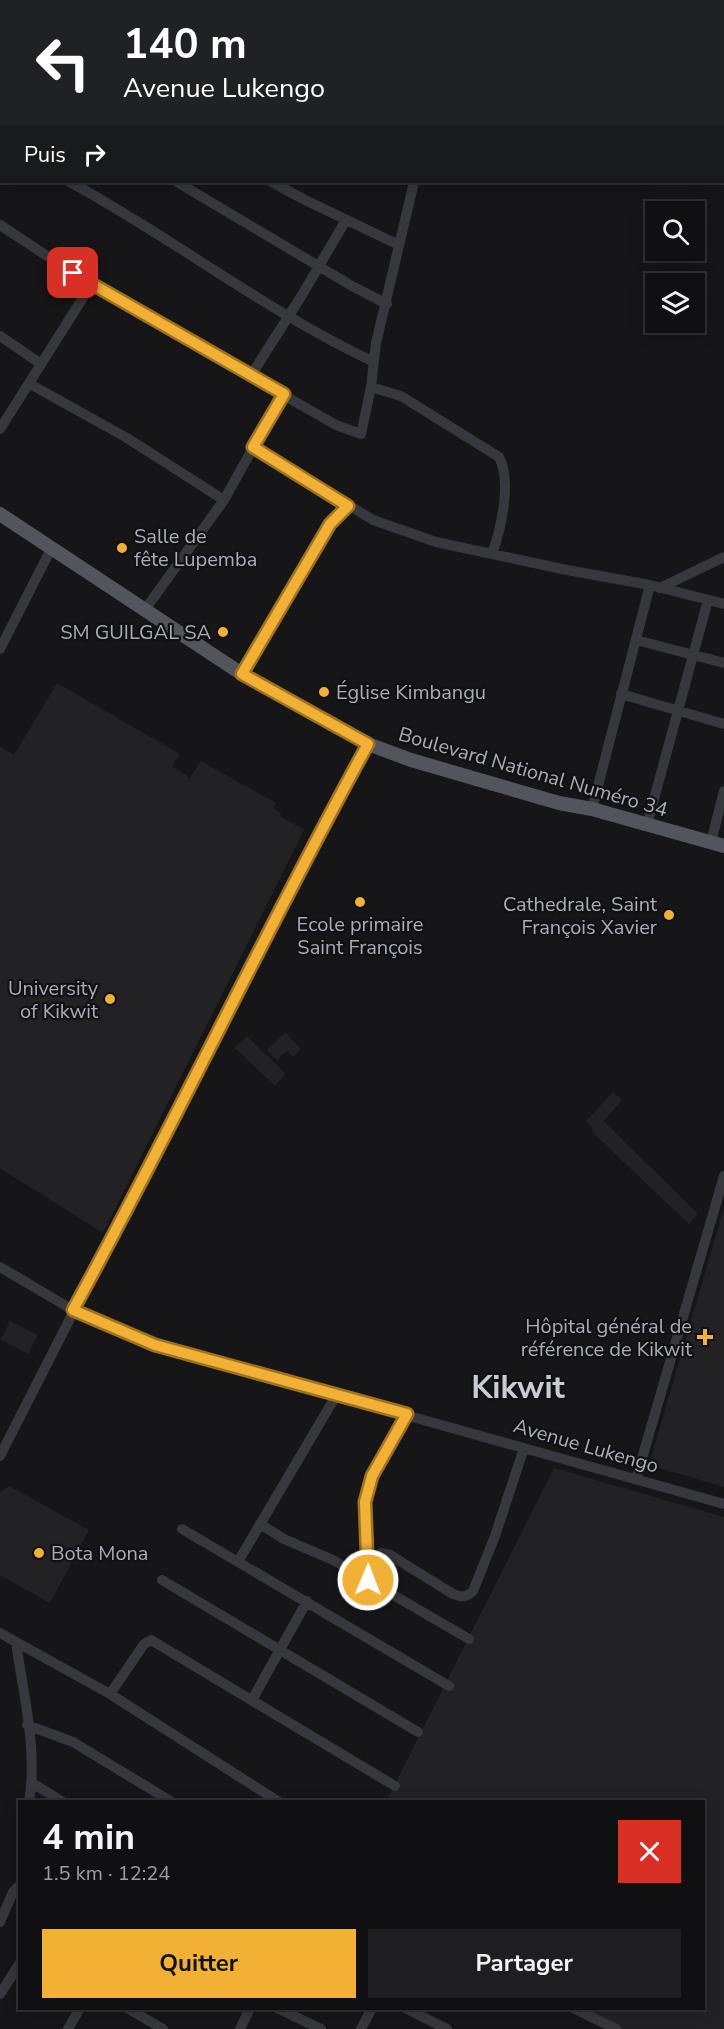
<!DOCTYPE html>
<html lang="fr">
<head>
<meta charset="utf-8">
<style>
	body { margin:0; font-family:"Nunito Sans",sans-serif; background:#1e1e20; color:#f1f3f6; height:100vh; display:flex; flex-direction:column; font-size:22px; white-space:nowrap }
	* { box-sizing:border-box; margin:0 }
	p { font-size:20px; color:#9c9d9f }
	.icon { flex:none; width:33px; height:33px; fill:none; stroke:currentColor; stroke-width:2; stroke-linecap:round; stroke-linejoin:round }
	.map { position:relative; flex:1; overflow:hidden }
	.panel { position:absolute; left:18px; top:1800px; width:687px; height:210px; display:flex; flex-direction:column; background:#101012; border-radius:0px; box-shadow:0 3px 15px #0003,0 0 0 2px #303032 }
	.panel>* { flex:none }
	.banner { position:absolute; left:0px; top:0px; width:724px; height:183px; box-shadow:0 3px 15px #0003,0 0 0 2px #303032; background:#202124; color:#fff; overflow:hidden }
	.buttons { position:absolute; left:645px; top:201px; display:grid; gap:12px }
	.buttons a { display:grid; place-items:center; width:60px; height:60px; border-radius:0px; background:#101012; box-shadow:0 3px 15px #0003,0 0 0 2px #303032; font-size:30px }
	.pin { position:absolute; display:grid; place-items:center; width:51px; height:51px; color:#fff; margin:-26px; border-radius:12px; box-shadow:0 3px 9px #0006 }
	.me { position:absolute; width:66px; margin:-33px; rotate:1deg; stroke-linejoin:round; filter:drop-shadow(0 0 4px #0008) }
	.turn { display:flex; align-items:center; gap:21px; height:126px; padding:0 24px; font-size:27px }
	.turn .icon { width:78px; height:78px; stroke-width:2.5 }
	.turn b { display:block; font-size:42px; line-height:51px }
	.then { display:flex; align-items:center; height:57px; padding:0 24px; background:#0003; gap:12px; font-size:22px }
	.round { display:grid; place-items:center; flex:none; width:63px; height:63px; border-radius:0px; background:#1e1e20 }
	.head { display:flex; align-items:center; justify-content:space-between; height:102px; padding:0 24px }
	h1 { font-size:36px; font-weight:700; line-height:45px }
	.action { display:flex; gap:12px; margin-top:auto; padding:12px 24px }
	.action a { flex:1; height:69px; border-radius:0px; background:#f2b134; color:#111; font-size:24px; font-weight:700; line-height:69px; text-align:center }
	.action a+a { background:#1e1e20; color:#f1f3f6 }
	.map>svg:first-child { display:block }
</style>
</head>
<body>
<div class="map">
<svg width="724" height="2029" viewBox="0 0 724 2029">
	<rect width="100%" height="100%" fill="#161618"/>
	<path fill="#222225" d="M57 683 180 754 172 766 190 778 201 761 276 803 273 808 281 813 280 816 304 830 103 1233 0 1168V746L14 755Z
		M285 1032 301 1049 293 1057 287 1051 277 1060 267 1050Z
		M247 1036 286 1074 275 1086 235 1048Z
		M613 1092 622 1100 604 1121 698 1214 689 1224 591 1131 593 1128 586 1121Z
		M724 1208V1487L649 1465Z
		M10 1321 38 1335 28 1354 1 1339Z
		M554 1468 724 1517V2029H612L572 2009 704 2008V1802H386Z
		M9 1486 89 1530 50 1603 0 1575V1492Z"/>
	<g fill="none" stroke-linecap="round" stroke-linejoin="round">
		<path stroke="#37383d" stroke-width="10" d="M0 76 2 77
			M0 149 2 145
			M70 182C173 238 267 312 374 362
			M177 182 352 286 387 304
			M272 182 303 199 399 245
			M0 225 91 285 336 425 361 434 371 387 376 343 414 182
			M0 336 41 364
			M250 377 302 295 346 220
			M30 384 127 438 224 500
			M371 387 401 396 499 457C512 482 501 529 492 554
			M0 429 91 285
			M253 447 373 520 436 542 567 570 650 585 724 604
			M660 588 724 557
			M144 611 224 500 283 394
			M636 640 724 663
			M0 649 51 549
			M242 674 330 524 348 506
			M621 694 724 724
			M592 809 650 585
			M647 825 708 600
			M711 842 724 791
			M0 1267 73 1310 155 1345 724 1504
			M0 1456 285 897 368 744
			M636 1479 724 1176
			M260 1524 284 1539 333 1560 469 1639
			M182 1529 449 1686
			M239 1560 337 1394
			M368 1567 375 1557 381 1553 390 1555 453 1594C462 1597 466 1598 473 1591L495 1536 524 1448
			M368 1568 365 1501 372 1476 407 1414
			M162 1580 418 1732
			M0 1633 110 1694 279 1802
			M16 1642C23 1694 38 1749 29 1802
			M110 1694 144 1644 151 1640 395 1786
			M252 1700 307 1601
			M27 1725 73 1742 172 1802
			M32 1783 63 1802
			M0 1922 13 1892 20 1885
			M0 1994 20 1963
			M127 2008 163 2029
			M277 2008 321 2029
			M405 2008 447 2029
			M573 2008 616 2029
			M68 2029 80 2008
			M240 2029 250 2008
			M361 2029 372 2008"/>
		<path stroke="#53555c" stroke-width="14" d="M0 514 242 674 368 744 411 760 559 803 592 809 724 846"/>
	</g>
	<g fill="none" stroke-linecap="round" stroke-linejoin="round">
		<defs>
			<path id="route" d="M73 273 284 394 253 447 348 506 330 524 242 674 368 744C265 931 175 1124 73 1310L155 1345 407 1414 372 1476 365 1502 368 1580"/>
		</defs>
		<use href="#route" stroke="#9d7322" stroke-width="15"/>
		<use href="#route" stroke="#f2b134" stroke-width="10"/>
	</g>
	<g fill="#f2b134" stroke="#111113" stroke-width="2">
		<circle cx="122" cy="548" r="6"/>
		<circle cx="223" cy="632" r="6"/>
		<circle cx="324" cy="692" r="6"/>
		<circle cx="360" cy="902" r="6"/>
		<circle cx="669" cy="915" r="6"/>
		<circle cx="110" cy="999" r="6"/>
		<path d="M702 1328h6v6h6v6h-6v6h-6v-6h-6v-6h6z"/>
		<circle cx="39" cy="1553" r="6"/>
	</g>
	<g text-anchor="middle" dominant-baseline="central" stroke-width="4.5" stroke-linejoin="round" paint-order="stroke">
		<g font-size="20" fill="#a8adb8" stroke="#111113" text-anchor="end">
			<text x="134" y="536" text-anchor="start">Salle de<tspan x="134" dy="23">fête Lupemba</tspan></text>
			<text x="211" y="632">SM GUILGAL SA</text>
			<text x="336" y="692" text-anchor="start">Église Kimbangu</text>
			<text x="657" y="904">Cathedrale, Saint<tspan x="657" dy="23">François Xavier</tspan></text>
			<text x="360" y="924" text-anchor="middle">Ecole primaire<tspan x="360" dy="23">Saint François</tspan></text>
			<text x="98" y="988">University<tspan x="98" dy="23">of Kikwit</tspan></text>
			<text x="692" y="1326">Hôpital général de<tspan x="692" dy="23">référence de Kikwit</tspan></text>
			<text x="51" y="1553" text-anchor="start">Bota Mona</text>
		</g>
		<g font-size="20" fill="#a8adb8" stroke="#111113">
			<text transform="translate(533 772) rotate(16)">Boulevard National Numéro 34</text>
			<text transform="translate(586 1446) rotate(16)">Avenue Lukengo</text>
		</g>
		<g font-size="32" font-weight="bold" fill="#c9ccd4" stroke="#111113">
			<text x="518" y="1387">Kikwit</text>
		</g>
	</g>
</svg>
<div class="buttons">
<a><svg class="icon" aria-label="search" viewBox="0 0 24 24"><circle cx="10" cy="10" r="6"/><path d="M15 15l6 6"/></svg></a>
<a><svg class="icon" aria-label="layers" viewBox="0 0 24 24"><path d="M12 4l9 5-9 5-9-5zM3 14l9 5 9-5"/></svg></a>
</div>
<div class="pin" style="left:73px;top:273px;background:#d93025"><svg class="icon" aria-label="arrive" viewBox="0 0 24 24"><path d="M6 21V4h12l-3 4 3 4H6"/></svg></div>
<svg class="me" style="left:368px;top:1580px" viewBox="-20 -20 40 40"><circle r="17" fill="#f2b134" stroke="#fff" stroke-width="3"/><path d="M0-11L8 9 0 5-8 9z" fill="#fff"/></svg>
<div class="banner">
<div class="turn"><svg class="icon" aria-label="left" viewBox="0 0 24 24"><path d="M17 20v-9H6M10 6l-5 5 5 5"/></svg><div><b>140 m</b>Avenue Lukengo</div></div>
<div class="then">Puis<svg class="icon" aria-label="right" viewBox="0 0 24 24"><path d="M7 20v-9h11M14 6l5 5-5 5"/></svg></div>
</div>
<section class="panel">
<div class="head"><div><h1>4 min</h1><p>1.5 km · 12:24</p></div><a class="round" style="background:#d93025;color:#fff"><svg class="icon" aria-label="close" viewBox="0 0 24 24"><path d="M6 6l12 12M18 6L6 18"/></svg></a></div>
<div class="action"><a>Quitter</a><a>Partager</a></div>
</section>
</div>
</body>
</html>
